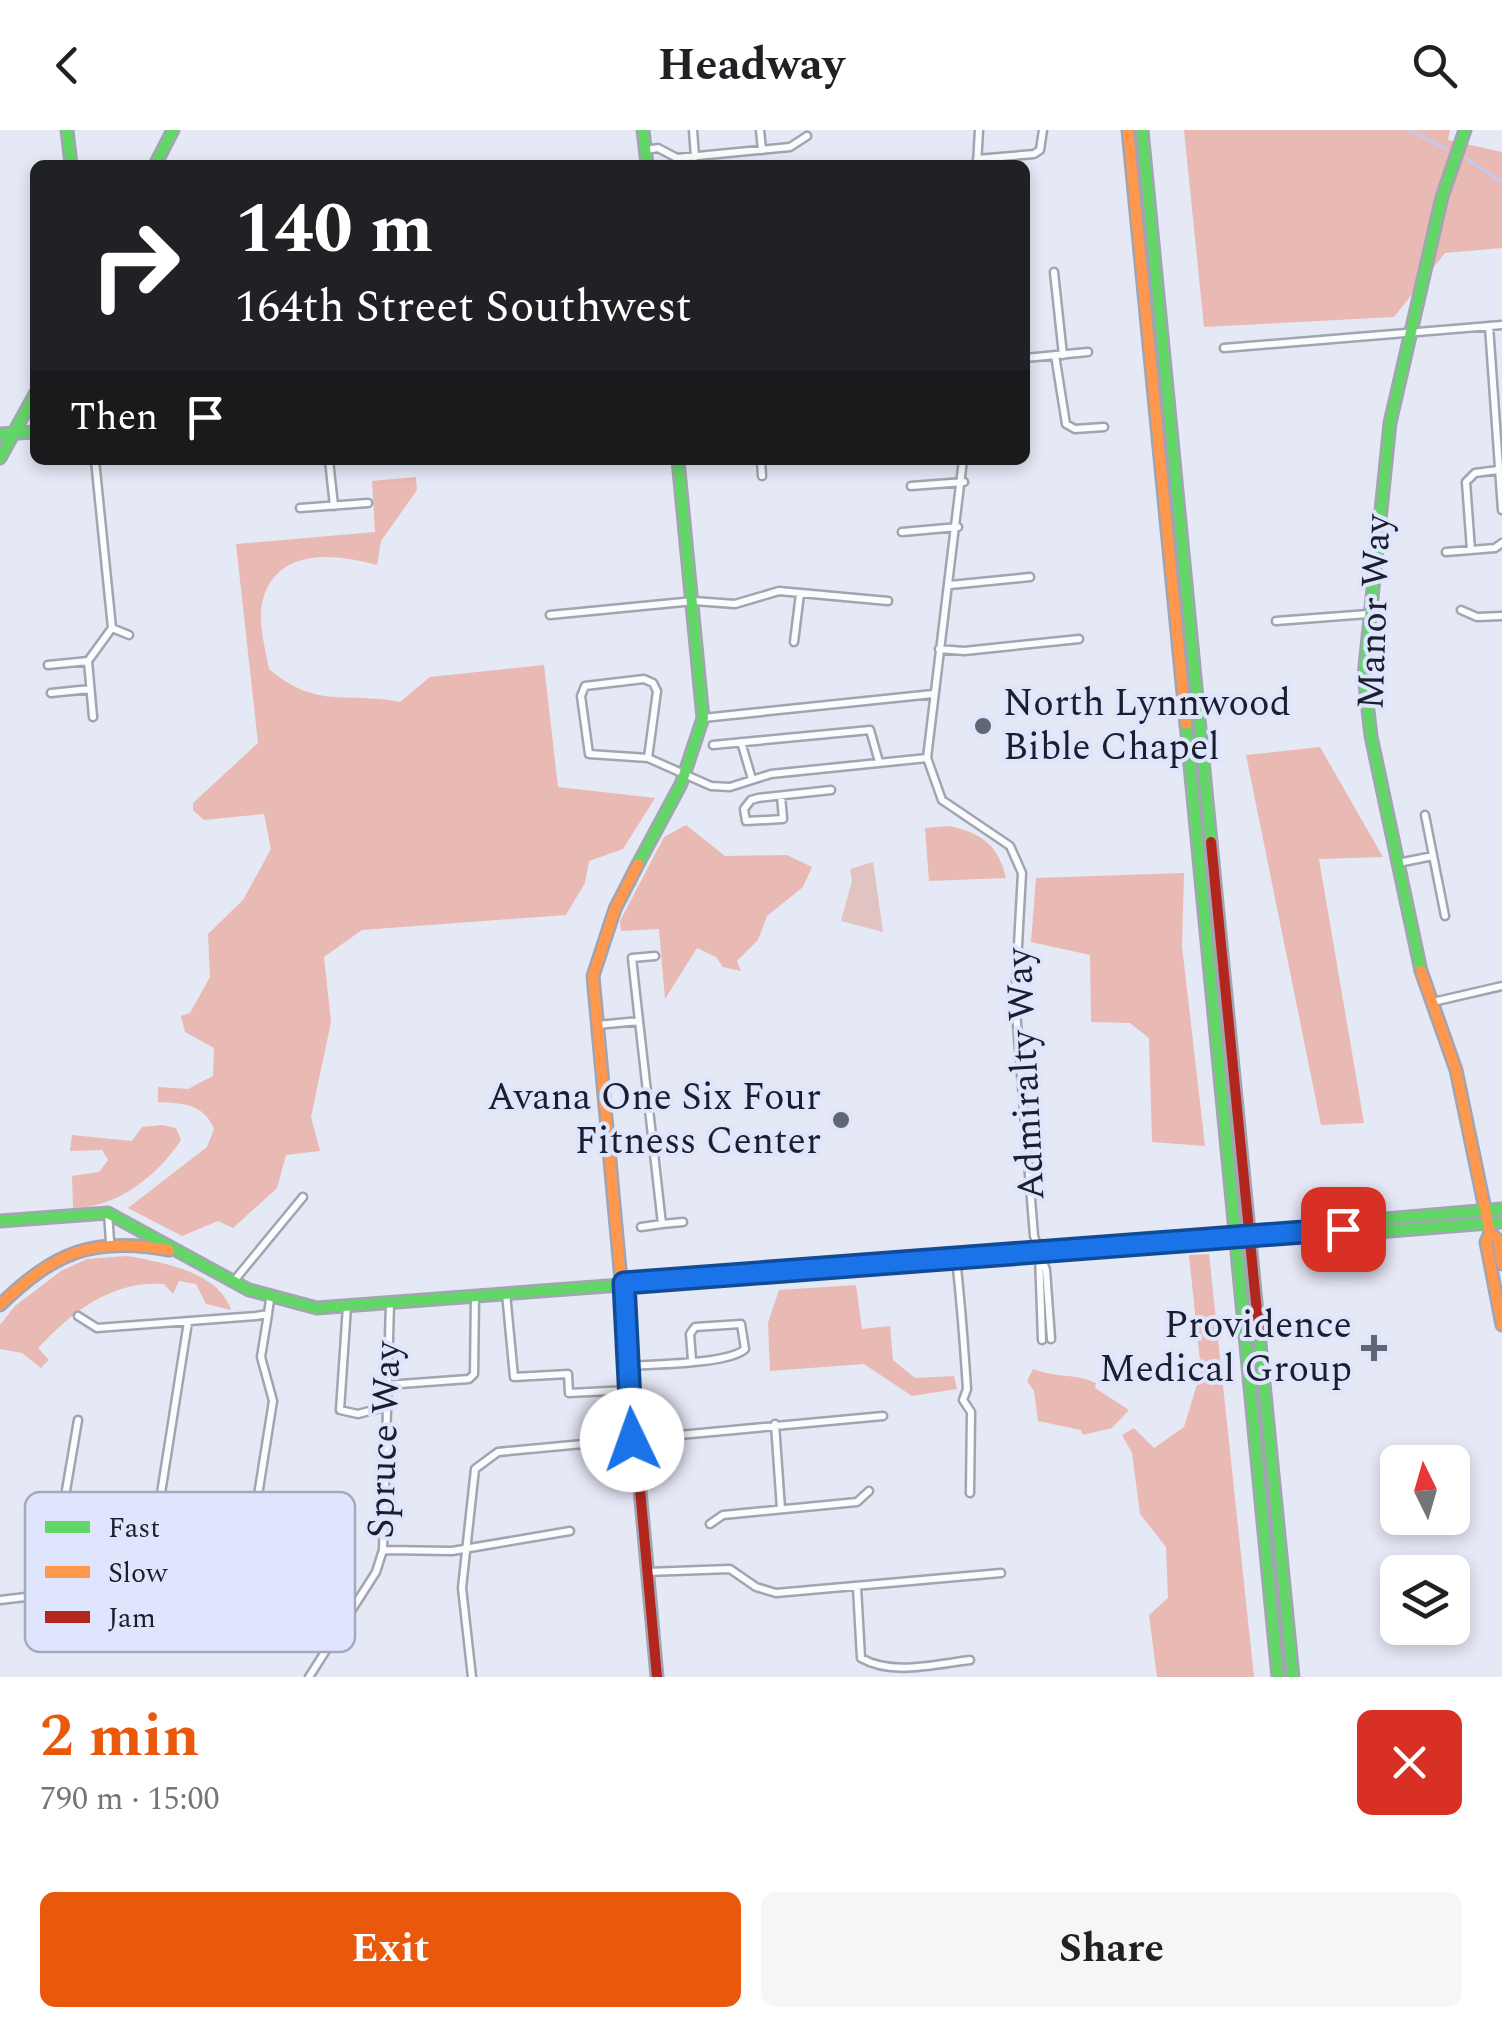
<!DOCTYPE html>
<html lang="en">
<head>
<meta charset="utf-8">
<style>
	body { margin:0; font-family:Spectral,serif; background:#f6f6f6; color:#202124; height:100vh; display:flex; flex-direction:column; font-size:38px; white-space:nowrap }
	* { box-sizing:border-box; margin:0 }
	p { font-size:32px; color:#757577 }
	.icon { flex:none; width:55px; height:55px; fill:none; stroke:currentColor; stroke-width:2; stroke-linecap:round; stroke-linejoin:round }
	.map { position:relative; height:1547px; overflow:hidden }
	.side { display:flex; flex-direction:column; background:#fff; flex:1 }
	.side>* { flex:none }
	.banner { position:absolute; left:30px; top:30px; width:1000px; height:305px; border-radius:15px; box-shadow:0 5px 15px #0003; background:#202124; color:#fff; overflow:hidden }
	.needle { width:65px; rotate:355deg }
	.buttons { position:absolute; left:1380px; top:1315px; display:grid; gap:20px }
	.buttons a { display:grid; place-items:center; width:90px; height:90px; border-radius:15px; background:#fff; box-shadow:0 5px 15px #0003; font-size:50px }
	.pin { position:absolute; display:grid; place-items:center; width:85px; height:85px; color:#fff; margin:-42px; border-radius:20px; box-shadow:0 5px 15px #0006 }
	.me { position:absolute; width:110px; margin:-55px; rotate:357deg; stroke-linejoin:round; filter:drop-shadow(0 0 8px #0008) }
	.turn { display:flex; align-items:center; gap:35px; height:210px; padding:0 40px; font-size:45px }
	.turn .icon { width:130px; height:130px; stroke-width:2.5 }
	.turn b { display:block; font-size:70px; line-height:85px }
	.then { display:flex; align-items:center; height:95px; padding:0 40px; background:#0003; gap:20px; font-size:38px }
	.round { display:grid; place-items:center; flex:none; width:105px; height:105px; border-radius:15px; background:#f6f6f6 }
	.head { display:flex; align-items:center; justify-content:space-between; height:170px; padding:0 40px }
	h1 { font-size:60px; font-weight:700; line-height:75px; color:#ea580c }
	.cta { display:flex; gap:20px; margin-top:auto; padding:20px 40px }
	.cta a { flex:1; height:115px; border-radius:15px; background:#ea580c; color:#fff; font-size:40px; font-weight:700; line-height:115px; text-align:center }
	.cta a+a { background:#f6f6f6; color:#202124 }
	header { display:flex; justify-content:space-between; align-items:center; height:130px; padding:0 40px; background:#fff; font-size:45px; font-weight:700 }
	.map>svg:first-child { display:block }
</style>
</head>
<body>
<header><svg class="icon" aria-label="back" viewBox="0 0 24 24"><path d="M15 5l-7 7 7 7"/></svg>Headway<svg class="icon" aria-label="search" viewBox="0 0 24 24"><circle cx="10" cy="10" r="6"/><path d="M15 15l6 6"/></svg></header>
<div class="map">
<svg width="1502" height="1547" viewBox="0 0 1502 1547">
	<rect width="100%" height="100%" fill="#e5e8f5"/>
	<path fill="#e1c3c2" d="M873 732 883 802 841 791 852 751 850 739Z"/>
	<path fill="#e9b9b4" d="M1184 0H1450L1448 10 1502 22V118L1445 123 1394 187 1204 197Z
		M416 347 417 360 381 411 377 435C338 424 278 416 263 469 257 491 265 517 269 539 318 580 343 561 400 572L430 547 544 535 558 657 655 668 623 719 589 731 585 753 566 785 362 800 324 827 331 892 311 987 320 1021 286 1025 277 1058 233 1098 218 1091 182 1106 128 1078 207 1017 214 999C204 974 183 973 158 972V957L188 959 213 946 214 918 185 902 181 886 190 883 210 847 208 804 243 770 271 719 264 684 204 690 193 680V673L258 613 236 414 375 402 372 351Z
		M1320 617 1383 727 1319 729 1364 993 1321 995 1246 625Z
		M686 695 725 726 787 725 812 737 803 757 767 786 758 810 737 831 741 841 723 837 716 827 697 818 665 869 659 799 621 801 620 791 664 707Z
		M950 696C983 704 998 715 1006 748L929 751 925 698Z
		M1184 743 1182 816 1205 1016 1152 1012 1149 908 1130 893 1091 892 1090 825 1031 812 1036 748Z
		M162 995 176 998 181 1010C157 1046 117 1078 73 1078L72 1046 99 1042 108 1030 102 1020 70 1021 72 1005 132 1011 142 997Z
		M1209 1124 1254 1547H1157L1149 1485 1168 1468 1166 1417 1140 1384 1132 1323 1122 1305 1134 1298 1154 1318 1184 1297 1201 1241 1189 1125Z
		M127 1126C162 1132 219 1142 231 1180L206 1174 196 1154 179 1151 173 1164 164 1154C112 1150 73 1181 38 1218L49 1230 41 1238 22 1223 0 1219V1195L15 1176 61 1141 87 1129Z
		M856 1155 862 1199 890 1196 893 1230 915 1248 954 1246 957 1259 912 1266 864 1234 770 1241 768 1193 779 1160Z
		M1033 1239C1054 1248 1075 1243 1096 1253L1095 1258 1129 1280 1112 1298 1083 1305 1081 1300 1038 1291 1034 1261 1027 1251Z"/>
	<g fill="none" stroke-linecap="round" stroke-linejoin="round">
		<path stroke="#beccfc" stroke-width="2.5" d="M1409 0 1447 19
			M1467 29 1502 52"/>
		<defs>
			<path id="street" d="M693 0 695 27
				M760 0 762 20
				M646 20 658 18 677 28 790 17 807 6
				M977 29 1034 24 1040 20 1043 0
				M977 35 979 0
				M1054 142 1063 225
				M1489 196 1502 380
				M1224 218 1502 195
				M1055 225 1066 294 1075 299 1104 297
				M1025 228 1088 222
				M95 330 112 498 129 505
				M329 330 334 376
				M761 330 762 346
				M963 330 927 628 942 670 1010 716 1022 743 1015 869 1034 1106 1046 1140 1051 1209
				M911 356 964 352
				M300 378 368 373
				M902 402 958 397
				M1471 420 1466 352 1475 343 1498 340
				M1446 422 1495 418 1502 413
				M950 455 1030 447
				M1461 480 1477 487 1502 486
				M550 485 694 471 735 474 779 461 888 471
				M1276 491 1368 484
				M794 512 800 464
				M939 519 964 521 1079 509
				M48 535 88 531
				M51 563 90 559
				M93 587 88 531 112 498
				M703 588 933 564
				M741 612 752 649
				M713 615 870 600 879 632
				M648 628 657 561 653 553 644 549 585 556 581 566 589 624 648 628 711 656 730 657 771 644 927 628
				M781 666 783 689 746 691 744 679 751 670 758 668 831 660
				M1425 685 1445 786
				M1398 733 1433 726
				M1433 872 1502 856
				M639 891 632 828 655 826
				M597 895 639 891 662 1094 683 1092
				M108 1083 110 1111
				M641 1097 662 1094
				M1039 1124 1042 1210
				M956 1129C961 1173 964 1213 967 1259L963 1270 971 1282 970 1363
				M233 1152 303 1067
				M506 1163 514 1247 568 1244 569 1263 630 1260
				M347 1176 340 1280 358 1284 385 1277
				M78 1186 97 1198 256 1186 268 1184 270 1169
				M628 1236C654 1234 729 1234 745 1219L741 1194 695 1197 690 1204 692 1230
				M386 1255 469 1249 474 1244 475 1166
				M775 1294 781 1379
				M64 1379 156 1395
				M710 1394 723 1385 857 1372 869 1361
				M156 1395 188 1192
				M156 1395 165 1417
				M383 1420 452 1421 570 1401
				M647 1442 730 1439 756 1457 776 1463 1001 1443
				M245 1447 273 1271 261 1227 268 1184
				M857 1457 861 1528C892 1546 936 1534 970 1530
				M0 1470 34 1466 51 1449 78 1290
				M120 1514 142 1505 292 1489 336 1502
				M309 1547 376 1442 383 1420 390 1173
				M472 1547 462 1458 475 1339 498 1322 883 1286"/>
			<path id="fast" d="M67 0 71 35
				M643 0 647 35
				M1142 0 1211 712
				M155 35 173 0
				M0 304 35 302
				M0 328 35 264
				M1186 594 1278 1547
				M638 734 681 654 703 588 678 330
				M1421 841 1371 606 1364 546 1390 293 1442 67 1465 0
				M0 1091 108 1083 249 1160 317 1178 727 1147
				M1346 1099 1352 1104 1502 1092
				M1272 1105 1346 1099 1350 1092 1502 1079
				M1259 1203 1293 1547"/>
			<path id="slow" d="M1128 0 1186 594
				M1421 841 1456 940 1490 1103 1498 1110 1502 1134
				M1490 1103 1486 1112 1502 1195
				M727 1147 1202 1110
				M622 1161 593 846 615 779 638 734
				M0 1175C55 1122 93 1106 169 1120"/>
			<path id="jam" d="M1211 712 1259 1203
				M622 1161 657 1547"/>
		</defs>
		<use href="#street" stroke="#a2a5b1" stroke-width="11"/>
		<use href="#fast" stroke="#a2a5b1" stroke-width="15"/>
		<use href="#slow" stroke="#a2a5b1" stroke-width="15"/>
		<use href="#jam" stroke="#a2a5b1" stroke-width="15"/>
		<use href="#street" stroke="#fbfcfe" stroke-width="6"/>
		<use href="#fast" stroke="#63d668" stroke-width="10"/>
		<use href="#slow" stroke="#ff974d" stroke-width="10"/>
		<use href="#jam" stroke="#b3261e" stroke-width="10"/>
		<defs>
			<path id="slow-bridge" d="M1202 1110 1272 1105"/>
		</defs>
		<use href="#slow-bridge" stroke="#a2a5b1" stroke-width="15" stroke-linecap="butt"/>
		<use href="#slow-bridge" stroke="#ff974d" stroke-width="10"/>
	</g>
	<g fill="none" stroke-linecap="round" stroke-linejoin="round">
		<defs>
			<path id="route" d="M632 1310 624 1153 1343 1099"/>
		</defs>
		<use href="#route" stroke="#114b97" stroke-width="25"/>
		<use href="#route" stroke="#1a73e8" stroke-width="18"/>
	</g>
	<g fill="#626573" stroke="#dee5fc" stroke-width="4">
		<circle cx="983" cy="596" r="10"/>
		<circle cx="841" cy="990" r="10"/>
		<path d="M1369 1203h10v10h10v10h-10v10h-10v-10h-10v-10h10z"/>
	</g>
	<g text-anchor="middle" dominant-baseline="central" stroke-width="8" stroke-linejoin="round" paint-order="stroke">
		<g font-size="38" fill="#1b1f2d" stroke="#dee5fc">
			<text transform="translate(1375 482) rotate(-88)">Manor Way</text>
			<text transform="translate(1026 944) rotate(-93)">Admiralty Way</text>
			<text transform="translate(385 1310) rotate(-88)">Spruce Way</text>
		</g>
		<g font-size="38" fill="#1b1f2d" stroke="#dee5fc" text-anchor="end">
			<text x="1003" y="574" text-anchor="start">North Lynnwood<tspan x="1003" dy="44">Bible Chapel</tspan></text>
			<text x="821" y="968">Avana One Six Four<tspan x="821" dy="44">Fitness Center</tspan></text>
			<text x="1352" y="1196">Providence<tspan x="1352" dy="44">Medical Group</tspan></text>
		</g>
	</g>
	<rect x="25" y="1362" width="330" height="160" rx="15" fill="#dee5fc" stroke="#a4aabe" stroke-width="2.5"/>
	<rect x="45" y="1391" width="45" height="12" fill="#63d668"/>
	<rect x="45" y="1436" width="45" height="12" fill="#ff974d"/>
	<rect x="45" y="1481" width="45" height="12" fill="#b3261e"/>
	<g font-size="28" fill="#1b1f2d">
		<text x="108" y="1407">Fast</text>
		<text x="108" y="1452">Slow</text>
		<text x="108" y="1497">Jam</text>
	</g>
</svg>
<div class="buttons">
<a><svg class="needle" viewBox="-14 -14 28 28"><path d="M0-13l5 13h-10z" fill="#e53935"/><path d="M0 13l5-13h-10z" fill="#757577"/></svg></a>
<a><svg class="icon" aria-label="layers" viewBox="0 0 24 24"><path d="M12 4l9 5-9 5-9-5zM3 14l9 5 9-5"/></svg></a>
</div>
<div class="pin" style="left:1343px;top:1099px;background:#d93025"><svg class="icon" aria-label="arrive" viewBox="0 0 24 24"><path d="M6 21V4h12l-3 4 3 4H6"/></svg></div>
<svg class="me" style="left:632px;top:1310px" viewBox="-20 -20 40 40"><circle r="19" fill="#fff"/><path d="M0-13L10 11 0 6-10 11z" fill="#1a73e8"/></svg>
<div class="banner">
<div class="turn"><svg class="icon" aria-label="right" viewBox="0 0 24 24"><path d="M7 20v-9h11M14 6l5 5-5 5"/></svg><div><b>140 m</b>164th Street Southwest</div></div>
<div class="then">Then<svg class="icon" aria-label="arrive" viewBox="0 0 24 24"><path d="M6 21V4h12l-3 4 3 4H6"/></svg></div>
</div>
</div>
<section class="side">
<div class="head"><div><h1>2 min</h1><p>790 m · 15:00</p></div><a class="round" style="background:#d93025;color:#fff"><svg class="icon" aria-label="close" viewBox="0 0 24 24"><path d="M6 6l12 12M18 6L6 18"/></svg></a></div>
<div class="cta"><a>Exit</a><a>Share</a></div>
</section>
</body>
</html>
